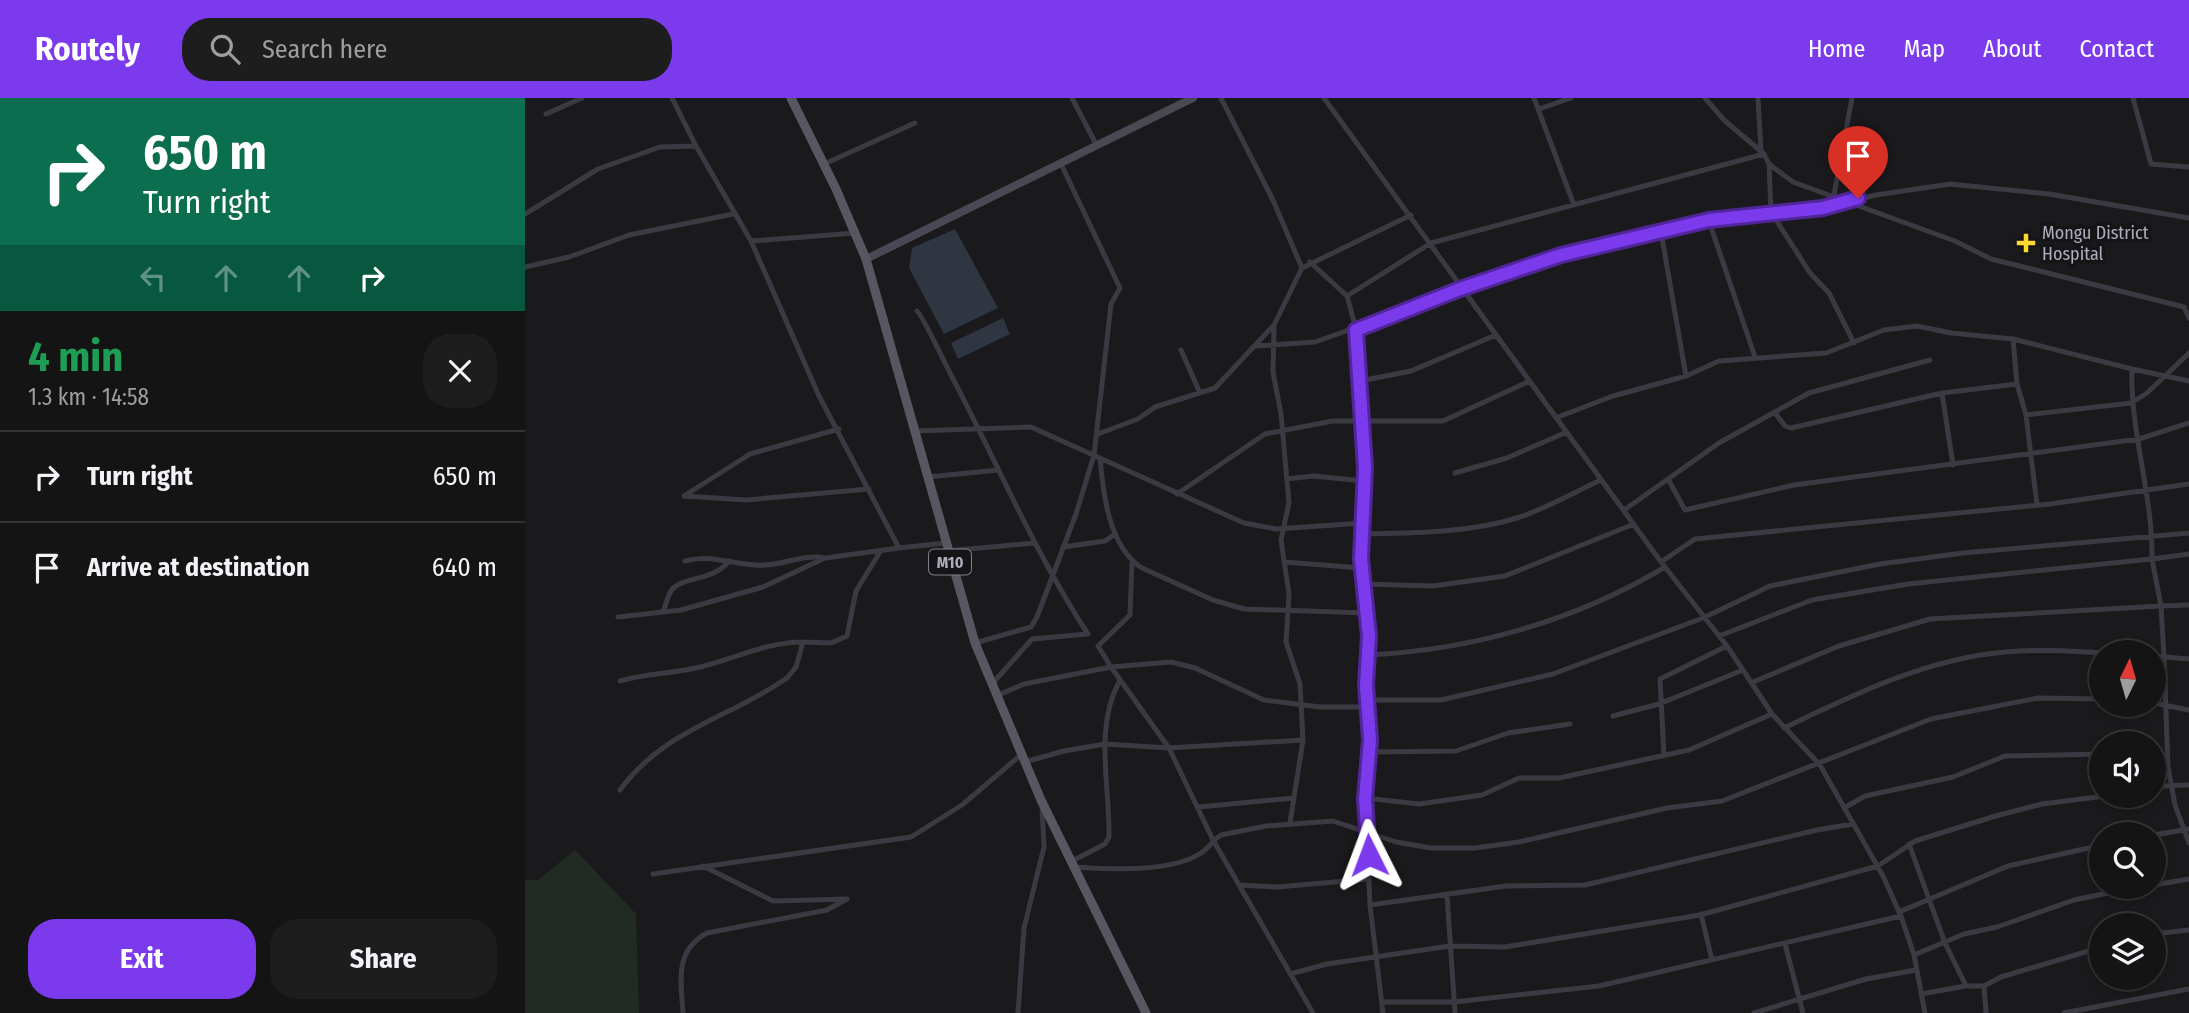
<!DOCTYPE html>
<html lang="en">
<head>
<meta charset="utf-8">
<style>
	body { margin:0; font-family:"Fira Sans Condensed",sans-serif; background:#1d1d1e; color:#f1f3f6; height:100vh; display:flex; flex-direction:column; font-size:26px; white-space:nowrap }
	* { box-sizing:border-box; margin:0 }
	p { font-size:23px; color:#9d9ea0 }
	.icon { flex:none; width:38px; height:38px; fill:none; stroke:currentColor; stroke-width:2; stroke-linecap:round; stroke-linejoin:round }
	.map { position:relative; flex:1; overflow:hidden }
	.sheet { display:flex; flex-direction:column; background:#141415; width:525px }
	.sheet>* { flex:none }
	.banner { background:#0b6e4f; color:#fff; overflow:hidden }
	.needle { width:46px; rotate:5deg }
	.tools { position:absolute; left:1564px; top:542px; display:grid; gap:14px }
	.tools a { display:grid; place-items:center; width:77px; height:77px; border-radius:50%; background:#141415; box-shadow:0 4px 10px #0003,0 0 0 2px #333334; font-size:35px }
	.pin { position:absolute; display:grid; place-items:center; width:60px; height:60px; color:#fff; margin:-72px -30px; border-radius:50% 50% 50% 0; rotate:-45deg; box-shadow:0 0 7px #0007 }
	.pin .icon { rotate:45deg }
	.me { position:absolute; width:77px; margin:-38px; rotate:357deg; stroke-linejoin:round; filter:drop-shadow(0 0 5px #0008) }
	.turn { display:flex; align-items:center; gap:24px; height:147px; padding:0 28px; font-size:32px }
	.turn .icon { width:91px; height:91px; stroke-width:2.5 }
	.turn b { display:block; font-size:49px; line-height:60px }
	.lanes { display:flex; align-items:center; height:66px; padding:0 28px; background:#0003; justify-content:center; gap:35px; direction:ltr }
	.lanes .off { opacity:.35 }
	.round { display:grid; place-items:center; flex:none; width:74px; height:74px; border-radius:28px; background:#1d1d1e }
	.head { display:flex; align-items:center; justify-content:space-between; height:119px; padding:0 28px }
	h1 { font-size:42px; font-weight:700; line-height:52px; color:#1e9e55 }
	.primary-button { display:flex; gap:14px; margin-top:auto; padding:14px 28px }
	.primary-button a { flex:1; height:80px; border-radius:28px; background:#7c3aed; color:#fff; font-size:28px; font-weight:700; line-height:80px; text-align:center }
	.primary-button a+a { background:#1d1d1e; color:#f1f3f6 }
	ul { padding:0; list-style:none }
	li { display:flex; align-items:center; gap:21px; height:91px; padding:0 28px; border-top:2px solid #333334 }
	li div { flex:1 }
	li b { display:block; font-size:26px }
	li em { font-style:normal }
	header { display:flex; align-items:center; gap:42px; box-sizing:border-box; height:98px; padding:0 35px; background:#7c3aed; color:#fff }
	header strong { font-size:33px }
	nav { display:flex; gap:38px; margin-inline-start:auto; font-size:24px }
	.search { width:490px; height:63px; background:#1d1d1e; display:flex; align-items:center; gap:18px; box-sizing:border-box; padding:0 24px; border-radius:28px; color:#9d9ea0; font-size:26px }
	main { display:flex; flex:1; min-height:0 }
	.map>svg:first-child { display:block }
</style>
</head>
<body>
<header>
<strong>Routely</strong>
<div class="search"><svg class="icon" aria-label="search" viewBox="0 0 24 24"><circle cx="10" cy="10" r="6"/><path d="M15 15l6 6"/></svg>Search here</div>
<nav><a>Home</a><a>Map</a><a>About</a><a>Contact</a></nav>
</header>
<main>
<section class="sheet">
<div class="banner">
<div class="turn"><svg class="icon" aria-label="right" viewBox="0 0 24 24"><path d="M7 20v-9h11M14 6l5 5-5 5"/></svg><div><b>650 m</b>Turn right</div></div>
<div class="lanes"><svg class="icon off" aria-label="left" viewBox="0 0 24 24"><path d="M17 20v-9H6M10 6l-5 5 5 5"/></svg><svg class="icon off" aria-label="ahead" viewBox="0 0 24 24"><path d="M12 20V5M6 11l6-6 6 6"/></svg><svg class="icon off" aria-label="ahead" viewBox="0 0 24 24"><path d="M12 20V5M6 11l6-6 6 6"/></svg><svg class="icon" aria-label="right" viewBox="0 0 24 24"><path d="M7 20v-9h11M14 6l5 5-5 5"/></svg></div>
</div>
<div class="head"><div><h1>4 min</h1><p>1.3 km · 14:58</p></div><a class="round"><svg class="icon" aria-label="close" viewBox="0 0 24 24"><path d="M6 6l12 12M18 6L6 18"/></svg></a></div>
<ul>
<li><svg class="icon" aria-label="right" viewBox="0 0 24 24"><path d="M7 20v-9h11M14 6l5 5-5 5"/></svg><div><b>Turn right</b></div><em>650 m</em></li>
<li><svg class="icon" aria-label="arrive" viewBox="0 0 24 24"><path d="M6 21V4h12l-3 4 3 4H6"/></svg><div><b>Arrive at destination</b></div><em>640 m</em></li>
</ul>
<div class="primary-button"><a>Exit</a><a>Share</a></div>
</section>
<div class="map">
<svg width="1664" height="915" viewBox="0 0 1664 915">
	<rect width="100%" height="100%" fill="#1a1a1c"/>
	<path fill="#212b24" d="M50 752 111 816 114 915H0V782H13Z"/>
	<path fill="#2f3642" d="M430 131 473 210 419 236 384 170 387 150Z
		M478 220 485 236 433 261 426 245Z"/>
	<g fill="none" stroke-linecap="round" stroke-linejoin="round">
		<path stroke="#3b3a42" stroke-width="5" d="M147 0 171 48 226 143 294 298 374 450 420 445
			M547 0 572 48
			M696 0 748 102 777 170
			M799 0 1136 464 1202 548 1247 616 1295 667 1358 778 1376 818 1389 857 1400 915
			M1009 0 1049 107
			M1180 0 1199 22 1239 56 1244 66 1268 84 1430 143 1466 161 1659 209 1664 220
			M1233 0 1236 53
			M1608 0 1626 66 1664 69
			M1014 11 1046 0
			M21 16 57 0
			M299 66 390 25
			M1244 67 1246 114 1285 175 1304 195 1329 245
			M1309 97 1327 0
			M0 116 73 71 135 49 171 48
			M1184 123 1230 259
			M1136 134 1161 278
			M226 143 330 135
			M785 164 822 198 831 231 840 370 836 461 844 538 841 587 845 642 840 700 845 807 858 915
			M0 169 44 159 104 137 208 116
			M822 198 906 145 1239 56
			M392 213C396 215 421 267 426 277 472 364 509 454 563 536L507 541 467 586
			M749 227 748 274 756 316 764 405 756 442 764 496 761 544 775 586 778 642 765 725
			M731 248 790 244 1036 157 1184 123 1298 110 1351 97 1425 86 1524 96 1664 120
			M656 252 675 295
			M1607 271 1664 283
			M835 283 886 273 971 237
			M1492 286 1501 317 1512 407
			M1417 295 1428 367
			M1250 315 1260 328 1266 330 1417 295 1492 286 1488 241
			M1501 317 1606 305 1622 295 1664 255
			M1033 319 1088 298 1161 278 1194 263 1301 255 1359 232 1392 228 1426 235 1488 241 1607 271C1605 335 1628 397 1627 461L1664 456
			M390 333 506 329 719 425 751 431 838 425
			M573 336 613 321 630 309 690 290 749 227 777 170 886 117
			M575 360C578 396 584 449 617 470L688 502 719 511 842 515
			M930 375 982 360 1042 334
			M403 379 473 372
			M762 381 788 378 839 383
			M1143 381 1194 345 1284 295 1405 262
			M652 396 740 336 808 323H918L1005 283
			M159 398 221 402 344 391
			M159 398 225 356 314 331
			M1099 412 1143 381 1160 412 1269 387 1614 341 1664 325
			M838 436C889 435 943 435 992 420 1021 411 1049 394 1076 382
			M538 449 580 443 590 436
			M422 453 509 445
			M160 463C189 455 212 469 240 467 261 466 279 456 300 460
			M607 464 605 517 573 548 586 569 646 564 670 570 739 602 795 609H842
			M759 464 837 470
			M1136 464 1170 441 1525 406 1664 386
			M838 486 908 488 980 478 1109 426
			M138 514C141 507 142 499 146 493 156 478 188 484 204 463
			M93 519 156 512 238 489 300 460 374 450
			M1194 538 1287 502 1383 486 1627 461 1636 508 1405 521 1314 548 1228 584
			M450 545 506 529 512 519 551 416 569 357 586 206 595 190 536 66
			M843 557C947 552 1050 523 1140 469
			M1629 558 1639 559 1636 508 1664 507
			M1664 561 1639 559 1643 669 1650 707 1664 745
			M95 583C120 575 145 576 171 570 207 562 240 544 278 544
			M471 598 499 586 586 569 644 650 688 742 788 915
			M842 602H916L1028 576 1178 520 1245 488 1355 466 1438 455 1664 435
			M1629 605 1664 612
			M1088 618 1134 606 1218 572
			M1259 630C1328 597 1403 560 1481 554 1513 551 1544 553 1577 555
			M844 654 931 653 983 635 1045 626
			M1139 658 1135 581 1202 548
			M500 664 539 653 580 646 644 650 778 642
			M1629 688 1664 687
			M95 692C140 631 203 621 262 580L271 569 278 544 306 545 322 538 331 493 355 454
			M840 700 894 706 957 697 994 680H1034L1164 652 1247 616
			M674 709 769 700
			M1319 710 1340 698 1428 679 1480 658 1577 656
			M1629 737 1664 731
			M1384 746 1420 845 1441 888H1459L1476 879 1577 849
			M547 763 580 746 584 739C585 689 569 630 594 584
			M550 769C585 771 646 775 676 755 684 750 688 742 696 737L741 728 808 723 871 744 906 750H950L994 744 1142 710 1197 703 1406 621 1513 600 1577 601
			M128 776 386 739 437 707 497 656
			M714 787 752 789 844 781
			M1629 787 1664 781
			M922 797 930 915
			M845 807 981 788 1060 787 1292 732 1328 726
			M1374 814 1483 768 1577 747
			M1176 816 1187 862
			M1629 836 1664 832
			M1260 846 1278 915
			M1389 857 1439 836 1472 829 1549 802 1612 789
			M765 876 802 866 925 848 980 849 1175 817 1353 768 1390 743 1474 717 1517 706 1580 698
			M1459 888 1461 915
			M1396 896 1441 888
			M857 904H929L1074 888 1376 818
			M158 915C156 882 149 853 182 835L302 812 322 801 248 803 178 768
			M493 915 499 830 519 749 517 709
			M1229 915 1341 881 1391 872
			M1539 915 1664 891"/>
		<path stroke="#484952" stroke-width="8" d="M341 161 668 0"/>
		<path stroke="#565761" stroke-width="9" d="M266 0 311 91 341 161 450 545 516 702 621 915"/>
	</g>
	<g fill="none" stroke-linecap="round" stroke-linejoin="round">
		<defs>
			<path id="route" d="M844 757 840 701 845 642 841 587 844 538 836 461 840 370 831 232 935 191 1036 157 1184 122 1298 110 1333 100"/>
		</defs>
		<use href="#route" stroke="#51269a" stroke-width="18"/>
		<use href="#route" stroke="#7c3aed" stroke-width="12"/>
	</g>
	<path fill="#fcd932" stroke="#151517" stroke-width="2.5" d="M1497.5 134.5h7v7h7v7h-7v7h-7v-7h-7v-7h7z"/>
	<g text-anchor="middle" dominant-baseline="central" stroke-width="7" stroke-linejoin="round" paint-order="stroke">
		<rect fill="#151517" stroke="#7f808a" stroke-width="2" x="404" y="451.5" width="42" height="25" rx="5"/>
		<g font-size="16" font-weight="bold" fill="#acaebc">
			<text x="425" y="464">M10</text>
		</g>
		<g font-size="18" fill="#acaebc" stroke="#151517" text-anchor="start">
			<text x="1517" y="135">Mongu District<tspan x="1517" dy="21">Hospital</tspan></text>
		</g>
	</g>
</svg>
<div class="tools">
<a><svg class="needle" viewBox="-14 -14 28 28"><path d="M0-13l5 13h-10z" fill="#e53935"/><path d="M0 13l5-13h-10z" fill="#9d9ea0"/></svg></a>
<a><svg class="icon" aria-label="sound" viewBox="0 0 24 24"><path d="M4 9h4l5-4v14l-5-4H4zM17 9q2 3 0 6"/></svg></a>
<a><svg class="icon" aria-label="search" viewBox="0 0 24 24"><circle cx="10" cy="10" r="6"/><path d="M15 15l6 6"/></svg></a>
<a><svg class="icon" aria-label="layers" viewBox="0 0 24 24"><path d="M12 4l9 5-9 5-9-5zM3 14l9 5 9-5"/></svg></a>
</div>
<div class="pin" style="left:1333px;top:100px;background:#d93025"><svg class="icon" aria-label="arrive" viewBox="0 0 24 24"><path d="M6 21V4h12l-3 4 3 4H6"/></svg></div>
<svg class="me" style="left:844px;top:757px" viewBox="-20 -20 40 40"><path d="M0-17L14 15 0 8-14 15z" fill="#7c3aed" stroke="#fff" stroke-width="4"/></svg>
</div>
</main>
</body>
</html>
